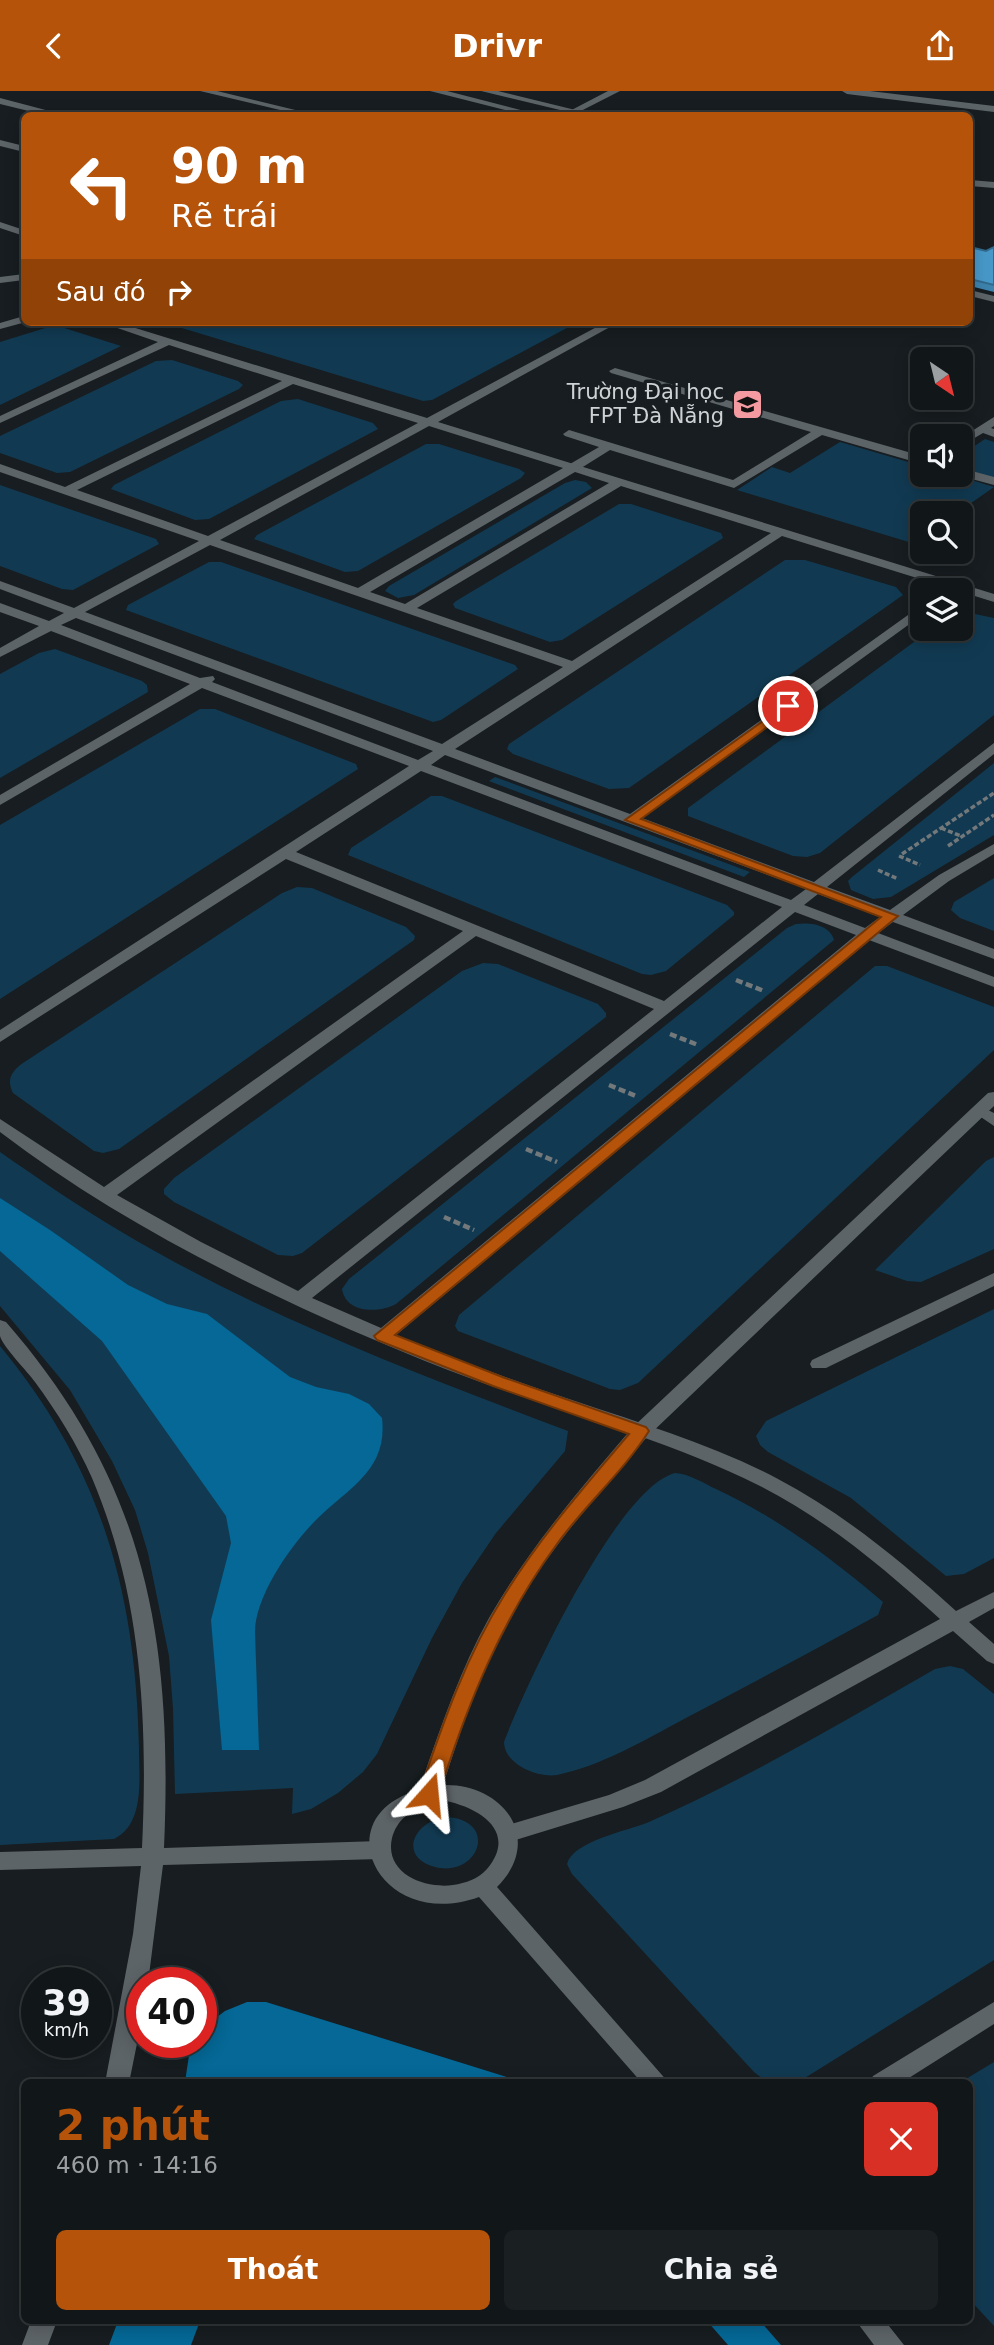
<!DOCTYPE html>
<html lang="vi">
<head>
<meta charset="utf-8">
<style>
	body { margin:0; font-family:"DejaVu Sans",sans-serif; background:#1a1f21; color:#f1f3f6; height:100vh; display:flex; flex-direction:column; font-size:26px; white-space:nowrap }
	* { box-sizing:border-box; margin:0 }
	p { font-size:23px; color:#9c9fa2 }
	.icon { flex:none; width:38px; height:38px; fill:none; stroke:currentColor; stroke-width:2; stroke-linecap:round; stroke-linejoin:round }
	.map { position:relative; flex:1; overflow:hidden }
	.sheet { position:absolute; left:21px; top:1988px; width:952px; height:245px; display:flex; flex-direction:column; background:#111618; border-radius:10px; box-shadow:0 4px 18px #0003,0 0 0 2px #303537 }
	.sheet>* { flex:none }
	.top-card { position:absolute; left:21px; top:21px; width:952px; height:214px; border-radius:10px; box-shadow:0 4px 18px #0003,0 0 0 2px #303537; background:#b45309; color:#fff; overflow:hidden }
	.needle { width:46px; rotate:145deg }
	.tools { position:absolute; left:910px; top:256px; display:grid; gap:14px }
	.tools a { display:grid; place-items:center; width:63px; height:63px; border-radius:10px; background:#111618; box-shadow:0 4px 18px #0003,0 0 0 2px #303537; font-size:35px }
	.speed { position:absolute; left:21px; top:1876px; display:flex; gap:14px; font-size:35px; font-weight:700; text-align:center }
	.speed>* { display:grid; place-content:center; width:91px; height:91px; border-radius:50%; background:#111618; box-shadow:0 4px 18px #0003,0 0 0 2px #303537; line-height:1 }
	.speed small { font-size:18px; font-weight:400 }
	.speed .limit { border:10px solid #d22; background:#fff; color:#111 }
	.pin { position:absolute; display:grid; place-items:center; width:60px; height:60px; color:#fff; margin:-30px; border:4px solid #fff; border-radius:50%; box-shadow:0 2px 7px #0007 }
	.me { position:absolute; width:77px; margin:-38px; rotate:18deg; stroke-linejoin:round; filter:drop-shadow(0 0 5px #0008) }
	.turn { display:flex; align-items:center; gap:24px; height:147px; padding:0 35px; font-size:32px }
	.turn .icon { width:91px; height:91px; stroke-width:2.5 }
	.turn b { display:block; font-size:49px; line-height:60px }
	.then { display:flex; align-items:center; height:66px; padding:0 35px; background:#0003; gap:14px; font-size:26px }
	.round { display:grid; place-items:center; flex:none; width:74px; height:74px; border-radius:10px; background:#1a1f21 }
	.headline { display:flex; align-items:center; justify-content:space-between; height:119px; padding:0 35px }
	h1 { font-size:42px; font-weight:600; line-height:52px; color:#b45309 }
	.button { display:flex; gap:14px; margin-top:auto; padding:14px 35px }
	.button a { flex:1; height:80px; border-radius:10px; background:#b45309; color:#fff; font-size:28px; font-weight:600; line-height:80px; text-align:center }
	.button a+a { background:#1a1f21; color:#f1f3f6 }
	header { display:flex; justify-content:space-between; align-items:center; height:91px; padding:0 35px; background:#b45309; color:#fff; font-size:32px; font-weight:600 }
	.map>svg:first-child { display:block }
</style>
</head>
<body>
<header><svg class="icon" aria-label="back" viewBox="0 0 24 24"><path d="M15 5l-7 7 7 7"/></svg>Drivr<svg class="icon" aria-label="share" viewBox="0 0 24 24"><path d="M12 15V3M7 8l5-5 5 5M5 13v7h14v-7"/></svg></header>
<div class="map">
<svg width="994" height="2254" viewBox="0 0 994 2254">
	<rect width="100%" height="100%" fill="#171d20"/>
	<path fill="#113a52" d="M162 231H578L432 309 423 310Z
		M55 234 121 255 0 314V251Z
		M172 269 238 290 243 294 239 298 70 381 57 382 0 362V345L156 270Z
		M298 308 373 332 378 338 209 428 195 429 111 398 114 394 281 310Z
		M985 348 994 351V387L961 377V364Z
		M840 351 922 375V383H952L994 396 957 422H922V445L912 452 737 399 772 376 790 382Z
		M426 353H439L519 378 525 382 521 387 358 480 345 481 254 448 257 444Z
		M575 389 586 391 592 397 414 504 398 507 385 500 389 495 565 392Z
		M0 394 156 448 159 453 73 499 62 498 0 475Z
		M619 413H631L721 442 723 447 562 549 550 551 455 517 453 513 456 510Z
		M785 469H805L896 496 903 504 629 697 609 698 513 663 507 658 509 653Z
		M209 471H221L515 574 518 578 441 629 433 631 126 519 128 514Z
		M961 520 994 527V624L820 762 807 766 793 765 688 725V717L933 537H961Z
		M55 558 142 590 147 594 148 601 0 687V583L39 562Z
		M200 618H215L356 673 358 678 0 908V734Z
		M994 672V744L891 806 873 808 851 799 848 790 852 786Z
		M495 686 750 781 744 786 489 690Z
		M431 705H442L727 814 734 821V824L666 880 651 884 642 883 348 764 351 757Z
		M994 787V840L960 827 951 819 954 811Z
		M297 796 312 797 406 836 415 845 414 849 119 1058 103 1062 94 1060 13 1002C6 988 12 980 23 972L282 802Z
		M796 833C811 831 830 834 834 849L396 1213C379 1222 346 1223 342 1198L349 1188 787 837Z
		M483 872 498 873 598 913 606 922V926L302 1162 293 1165 278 1164 174 1111 164 1103V1098L174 1087 462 880Z
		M875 875H887L994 916V959L638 1292 620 1299 610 1298 458 1240 455 1235 459 1224Z
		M0 1061C39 1088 79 1116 120 1140 261 1224 415 1282 568 1340L565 1360 496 1442 462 1492 432 1547 377 1663 363 1681 338 1702 311 1718 292 1723 293 1697 175 1703 173 1618 169 1565 148 1462 135 1419 112 1370 70 1299 0 1215Z
		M994 1066V1158L921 1191 907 1190 875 1179 986 1070Z
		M994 1218V1467L964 1483 946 1485 851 1407 768 1361 760 1354 756 1345 766 1330Z
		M0 1255C101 1377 136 1501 139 1658 139 1688 145 1733 114 1748L0 1754Z
		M675 1382C690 1383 703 1392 716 1398 778 1427 830 1466 883 1511L878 1524C814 1559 749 1594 684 1628 645 1649 601 1675 557 1684 537 1687 504 1673 504 1651 526 1594 617 1397 675 1382Z
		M950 1575 963 1578 994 1603V1869L800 1990 767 1991 754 1981 572 1783 567 1773C573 1750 627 1740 649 1731 748 1687 841 1632 935 1578Z
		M447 1726C500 1730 478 1787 435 1776 397 1766 414 1729 447 1726Z
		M994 1971V2235L970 2209V1992L961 1991Z"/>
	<path fill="#056896" d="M0 1107 50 1139 128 1194 167 1213 207 1223 290 1286 316 1296 349 1303 369 1313 382 1327C388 1378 350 1396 319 1426 293 1451 255 1504 255 1541L259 1659H222L211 1529 231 1452 226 1425 102 1250 0 1160Z
		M247 1911H266L523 1991H185L191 1951H201V1938L225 1920Z
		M118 2230H200L191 2254H109Z
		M707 2230H760L781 2254H728Z"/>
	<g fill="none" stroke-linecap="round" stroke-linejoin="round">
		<path stroke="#73787b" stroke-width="3.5" stroke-dasharray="5 2.5" stroke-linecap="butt" d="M941 737 961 745
			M948 755 994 724
			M902 763 994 702
			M899 765 920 774
			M878 779 898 788"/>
		<path stroke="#73787b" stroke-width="4.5" stroke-dasharray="7 3.5" stroke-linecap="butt" d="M736 889 764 900
			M670 943 698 954
			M609 994 636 1005
			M526 1058 557 1071
			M444 1126 474 1139"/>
		<path fill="#5d6468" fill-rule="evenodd" d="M0 7 57 22 59 24H45L0 13Z
			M0 49 24 55V61L0 55Z
			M970 199 994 205V211L970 205Z
			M615 277 922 365V373L822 344 734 397 610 359 578 379H570V373L599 356 565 345 563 343 569 339 733 389 811 341 611 282 609 280Z
			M994 326V335L991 337 994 338V346L983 342 961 355V347Z
			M961 377 994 386V394L957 384 961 383Z"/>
		<path fill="#5d6468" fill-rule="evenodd" d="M200 0H217L316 24H301Z
			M608 0H620L573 24H562Z
			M842 0H870L994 15V21L847 3Z
			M0 131 24 139V145L0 137Z
			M24 183V189L0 192V186Z
			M24 225 26 231 0 238V232Z
			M100 231H116L427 327 606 231H619L438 331 994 503V511L782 445 455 658 630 723 922 514V524L642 727 814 791 994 652V663L827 796 890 819 939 784 994 753V763L949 790 903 824 994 858V868L893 831 878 842 994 886V896L869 849 396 1244C455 1268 514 1290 575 1310 643 1333 714 1354 778 1388 844 1423 901 1470 956 1520L994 1501V1517L969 1531 994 1553V1573L987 1570 953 1540 661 1701 623 1716 509 1751 501 1748 498 1742 501 1736 609 1704 645 1689 940 1528C885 1478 827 1429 760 1395 660 1345 551 1319 448 1279 294 1218 132 1142 0 1041V1028L104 1096 463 840 286 768 0 951V939L409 675 202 597 0 714V704L190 593 51 540 0 566V557L39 535 0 521V512L49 530 64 522 0 498V490L74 517 199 450 0 381V373L65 396 282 290 169 254 0 332V325L158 251ZM293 293 418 332 208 445 77 399ZM429 335 563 377 358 497 220 449ZM575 381 609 392 405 513 370 501ZM621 395 771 442 572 570 417 517ZM210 454 563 576 442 653 85 521ZM76 527 433 660 418 669 212 591 215 588 213 585 200 587 61 534ZM445 664 806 798 791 809 431 674ZM421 680 782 816 664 910 296 761ZM818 803 880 826 865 837 804 814ZM795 821 856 844 381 1237 312 1207ZM476 845 654 918 298 1200 201 1151 117 1104Z
			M980 1015 994 1022V1035L972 1020Z
			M994 1182V1195L826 1277H812L810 1273 812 1269Z
			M0 1229 6 1231C147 1393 173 1548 164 1757L380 1750 388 1753 391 1759 388 1765 380 1768 163 1774 148 1892H142V1928L129 1992H105L133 1843 141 1775 0 1779V1761L142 1757C148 1631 142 1505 92 1387 77 1353 57 1321 35 1291 28 1281 3 1256 0 1245 0 1241 0 1234 0 1229Z
			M994 1911V1933L901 1992H869L873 1985Z
			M31 2230H57L48 2254H22Z"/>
		<path fill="#5d6468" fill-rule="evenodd" d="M430 0H447L540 24H525Z
			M481 0H498L596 24H581Z
			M970 89 994 91V97L970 95Z
			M994 1001V1015L647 1346C597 1404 545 1462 508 1530 480 1582 461 1638 443 1694 503 1692 545 1748 497 1796L669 1992H642L479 1806C379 1842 323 1725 419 1699 439 1641 459 1581 489 1527 529 1457 581 1397 633 1336L988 1002ZM446 1710C480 1717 518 1741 487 1778 478 1788 466 1792 453 1794 425 1798 384 1783 392 1747 394 1739 399 1730 406 1725 418 1716 431 1713 446 1710Z
			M856 2230H885L904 2254H874Z"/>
	</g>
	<path fill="#3d83ad" d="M970 156 986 160 994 156V201L970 195Z"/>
	<path fill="#4798c9" stroke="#326a8d" stroke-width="2" d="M970 156 986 160 994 156V194L970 188Z"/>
	<path fill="#b45309" stroke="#753606" stroke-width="2" d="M788 612 794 615 792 618 641 728 898 825 395 1244 505 1287 646 1336 649 1340C623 1381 585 1414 557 1453 501 1529 467 1614 439 1703L436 1709 429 1711 422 1709 419 1703C442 1634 466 1565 505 1503 541 1445 585 1395 629 1343L493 1295 377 1249 374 1245 881 826 625 729Z"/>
	<defs>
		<symbol id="university-square" viewBox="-11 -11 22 22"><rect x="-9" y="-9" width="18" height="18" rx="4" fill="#f49aa1" stroke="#171d20"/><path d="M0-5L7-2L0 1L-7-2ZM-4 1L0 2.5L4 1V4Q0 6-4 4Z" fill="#111"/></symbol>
	</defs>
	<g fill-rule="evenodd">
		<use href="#university-square" x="730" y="296" width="35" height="35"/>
	</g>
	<g text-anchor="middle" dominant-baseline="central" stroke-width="7" stroke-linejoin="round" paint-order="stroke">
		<g font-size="21" fill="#ced2d4" stroke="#171d20" text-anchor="end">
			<text x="724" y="301">Trường Đại học<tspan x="724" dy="24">FPT Đà Nẵng</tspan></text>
		</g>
	</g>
</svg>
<div class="tools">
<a><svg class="needle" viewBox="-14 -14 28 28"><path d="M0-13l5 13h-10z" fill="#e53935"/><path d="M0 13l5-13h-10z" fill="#9c9fa2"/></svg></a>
<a><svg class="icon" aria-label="sound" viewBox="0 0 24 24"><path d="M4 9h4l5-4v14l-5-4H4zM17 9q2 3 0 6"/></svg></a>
<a><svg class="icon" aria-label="search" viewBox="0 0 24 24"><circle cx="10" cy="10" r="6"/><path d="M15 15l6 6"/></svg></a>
<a><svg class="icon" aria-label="layers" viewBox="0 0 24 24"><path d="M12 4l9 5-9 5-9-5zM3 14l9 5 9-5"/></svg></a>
</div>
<div class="speed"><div>39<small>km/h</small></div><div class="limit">40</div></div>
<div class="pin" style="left:788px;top:615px;background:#d93025"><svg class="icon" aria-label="arrive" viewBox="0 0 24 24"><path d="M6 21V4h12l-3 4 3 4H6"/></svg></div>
<svg class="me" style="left:429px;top:1703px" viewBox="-20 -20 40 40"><path d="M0-17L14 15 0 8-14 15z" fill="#b45309" stroke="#fff" stroke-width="4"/></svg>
<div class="top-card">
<div class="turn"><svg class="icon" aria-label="left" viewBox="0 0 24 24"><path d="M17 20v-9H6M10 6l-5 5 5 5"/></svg><div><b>90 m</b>Rẽ trái</div></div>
<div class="then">Sau đó<svg class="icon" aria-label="right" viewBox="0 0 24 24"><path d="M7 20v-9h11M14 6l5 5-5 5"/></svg></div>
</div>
<section class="sheet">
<div class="headline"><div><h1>2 phút</h1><p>460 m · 14:16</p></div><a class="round" style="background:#d93025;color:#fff"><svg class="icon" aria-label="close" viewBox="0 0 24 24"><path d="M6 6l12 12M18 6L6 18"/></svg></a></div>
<div class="button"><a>Thoát</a><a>Chia sẻ</a></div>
</section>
</div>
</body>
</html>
